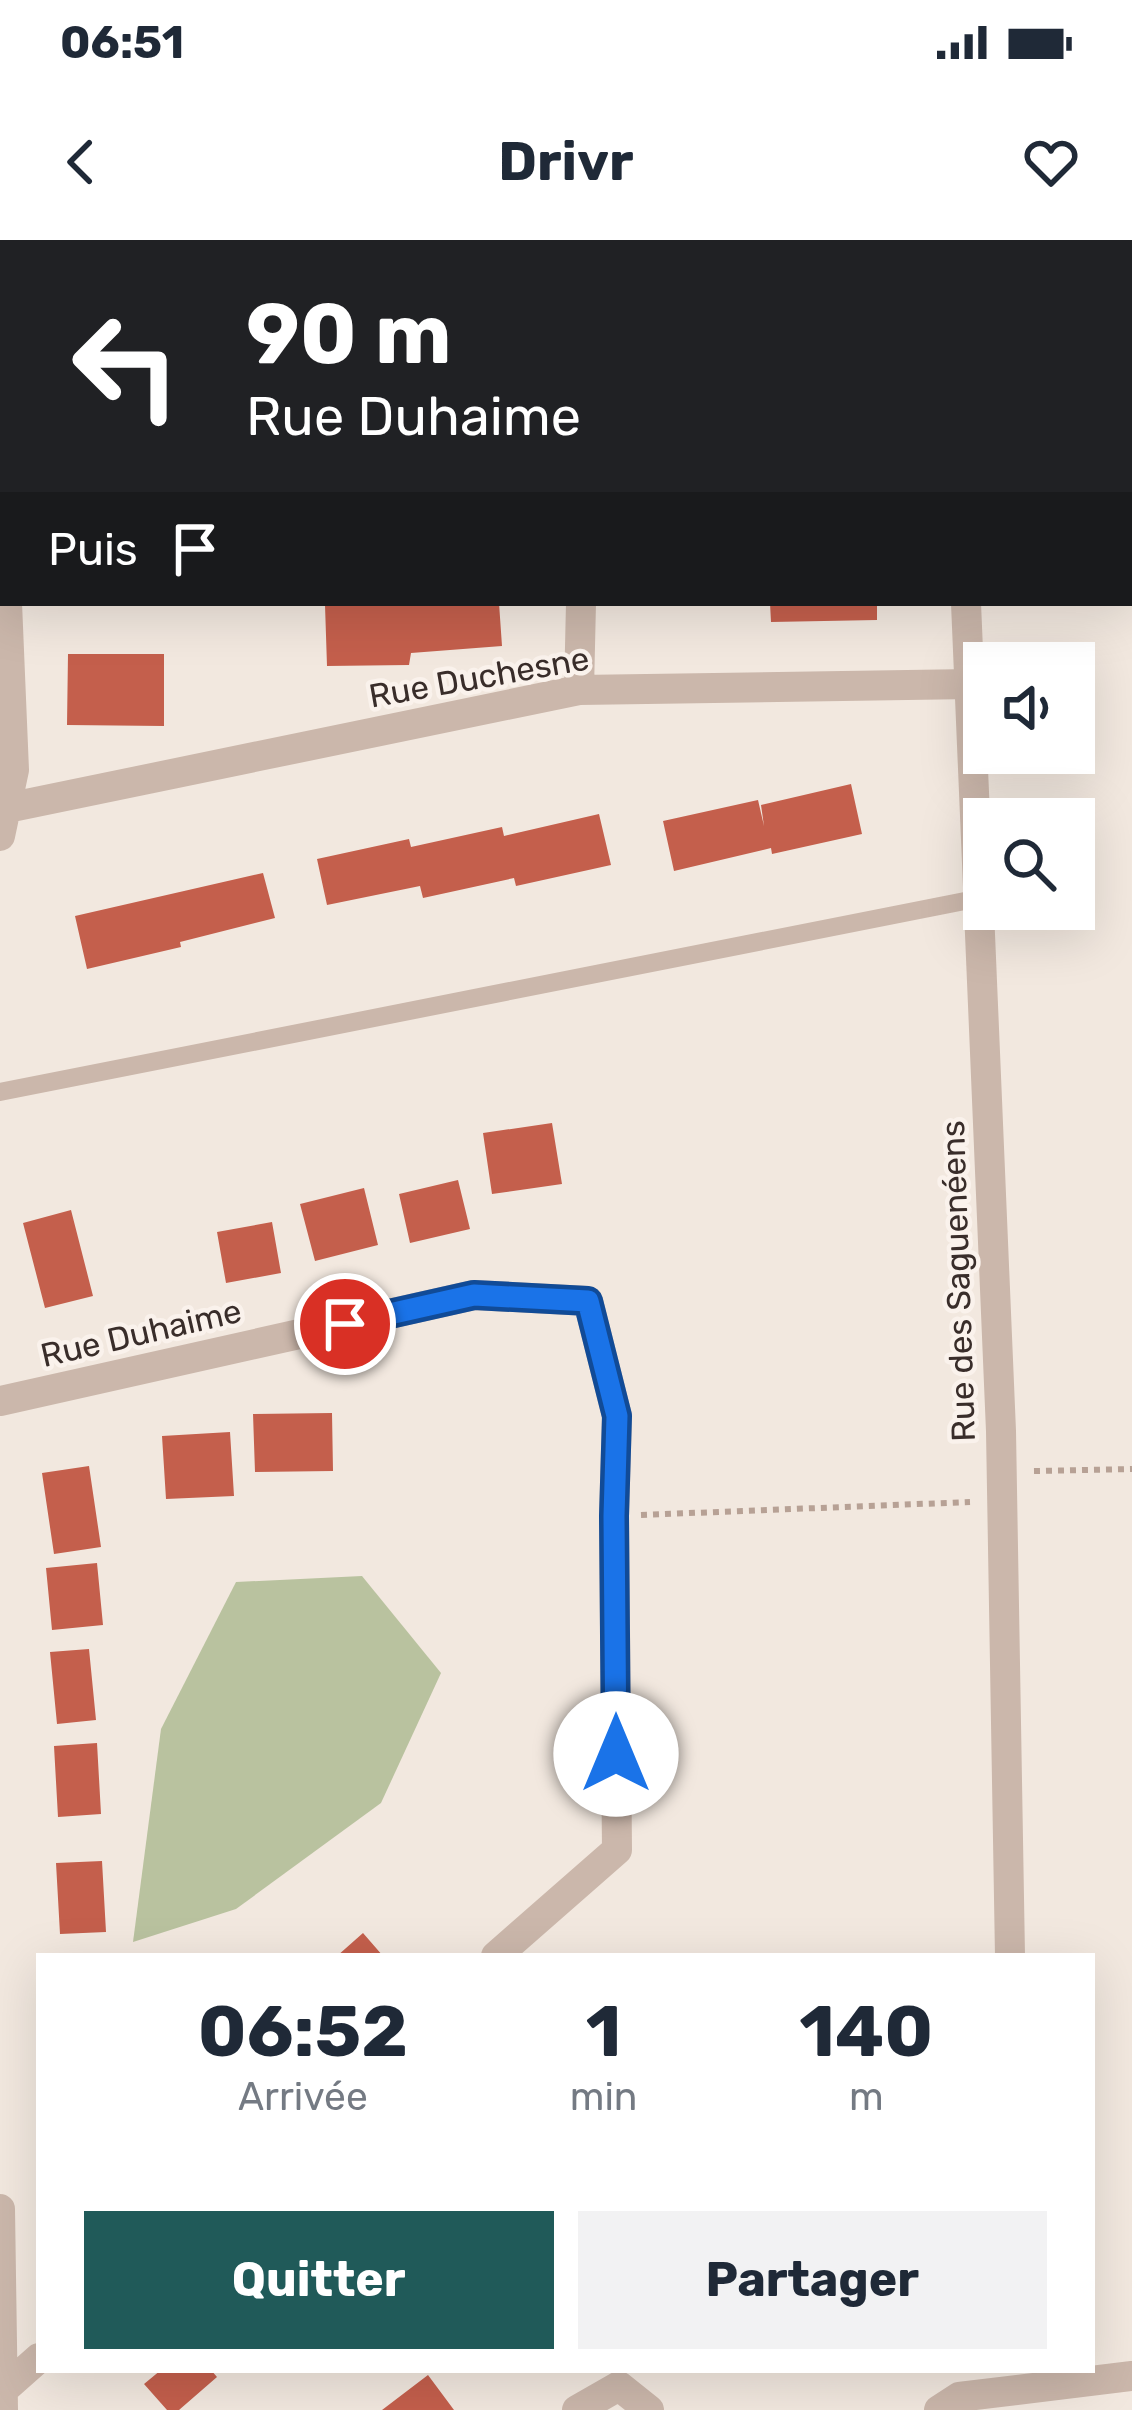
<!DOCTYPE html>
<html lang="fr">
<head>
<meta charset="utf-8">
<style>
	body { margin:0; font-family:Rubik,sans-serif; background:#f2f2f3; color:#1f2937; height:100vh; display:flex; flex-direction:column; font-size:45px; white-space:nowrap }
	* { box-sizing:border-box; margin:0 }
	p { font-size:39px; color:#747a83 }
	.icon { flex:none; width:66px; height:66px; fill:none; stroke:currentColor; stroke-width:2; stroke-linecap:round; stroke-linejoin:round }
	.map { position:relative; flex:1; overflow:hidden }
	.panel { position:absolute; left:36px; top:1713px; width:1059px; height:420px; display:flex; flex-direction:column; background:#fff; border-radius:0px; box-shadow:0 12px 48px #0002 }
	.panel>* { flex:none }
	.hud { position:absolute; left:0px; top:0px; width:1134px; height:366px; box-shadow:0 12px 48px #0002; background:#202124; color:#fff; overflow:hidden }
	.fabs { position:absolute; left:963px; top:402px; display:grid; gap:24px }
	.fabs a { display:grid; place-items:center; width:132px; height:132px; border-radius:0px; background:#fff; box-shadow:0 12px 48px #0002; font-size:60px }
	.pin { position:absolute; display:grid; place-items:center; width:102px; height:102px; color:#fff; margin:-51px; border:6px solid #fff; border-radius:50%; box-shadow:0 3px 12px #0007 }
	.me { position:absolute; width:132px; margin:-66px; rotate:0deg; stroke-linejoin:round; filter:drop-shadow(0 0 9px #0008) }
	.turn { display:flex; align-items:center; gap:42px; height:252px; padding:0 48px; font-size:54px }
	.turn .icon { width:156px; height:156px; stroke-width:2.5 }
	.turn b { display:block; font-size:84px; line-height:102px }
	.then { display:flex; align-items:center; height:114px; padding:0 48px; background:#0003; gap:24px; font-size:45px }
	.eta { display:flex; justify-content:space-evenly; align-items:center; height:204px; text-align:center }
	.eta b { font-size:72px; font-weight:700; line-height:84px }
	.action { display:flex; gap:24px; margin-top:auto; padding:24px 48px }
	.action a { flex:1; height:138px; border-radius:0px; background:#205a59; color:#fff; font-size:48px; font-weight:700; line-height:138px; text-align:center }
	.action a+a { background:#f2f2f3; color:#1f2937 }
	.status { display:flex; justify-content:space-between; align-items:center; height:84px; padding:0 60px; background:#fff; direction:ltr }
	.status svg { height:33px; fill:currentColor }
	header { display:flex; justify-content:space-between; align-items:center; height:156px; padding:0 48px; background:#fff; font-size:54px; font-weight:700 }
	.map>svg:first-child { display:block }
</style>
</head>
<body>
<div class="status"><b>06:51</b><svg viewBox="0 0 49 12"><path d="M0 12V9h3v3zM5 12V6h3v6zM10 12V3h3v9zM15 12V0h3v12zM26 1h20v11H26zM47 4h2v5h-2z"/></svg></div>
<header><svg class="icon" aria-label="back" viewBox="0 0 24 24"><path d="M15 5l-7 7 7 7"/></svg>Drivr<svg class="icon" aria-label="heart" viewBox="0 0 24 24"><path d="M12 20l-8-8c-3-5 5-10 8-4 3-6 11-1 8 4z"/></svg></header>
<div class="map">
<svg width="1132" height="2170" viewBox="0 0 1132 2170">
	<rect width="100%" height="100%" fill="#f2e8df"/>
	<path fill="#b9c29f" d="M362 1336 441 1433 381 1563 236 1669 133 1702 161 1489 236 1342Z"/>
	<path fill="#c45f4c" d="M407 363H499L502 406 411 413 409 425 327 426 325 365Z
		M770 363H877V380L771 382Z
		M68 414H164V486L67 485Z
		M851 544 862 594 772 614 771 608 674 631 663 581 758 560 764 586 761 565Z
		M599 574 611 625 516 646 514 638 423 658 420 646 327 665 317 619 409 599 411 607 502 587 504 596Z
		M263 633 275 678 180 702 181 707 87 729 75 676Z
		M552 883 562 944 492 954 483 893Z
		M458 940 470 989 410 1003 399 954Z
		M364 948 378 1005 315 1021 300 964Z
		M71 970 93 1056 45 1068 23 983Z
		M272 982 281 1033 226 1043 217 992Z
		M332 1173 333 1231 255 1232 253 1174Z
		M230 1192 234 1256 166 1259 162 1196Z
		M89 1226 101 1307 54 1314 42 1233Z
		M97 1323 103 1385 52 1390 46 1328Z
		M89 1409 96 1480 57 1484 50 1412Z
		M97 1503 101 1574 58 1577 54 1506Z
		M102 1621 106 1692 60 1694 56 1623Z
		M363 1693 383 1716H337Z
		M161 2130H211L217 2137 179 2170H167L144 2144Z
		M428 2135 454 2170H382Z"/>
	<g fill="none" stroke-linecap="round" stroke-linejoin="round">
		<path stroke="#b7a195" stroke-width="6" stroke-dasharray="6 6" stroke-linecap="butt" d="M0 313 3 318
			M1034 1231 1132 1229
			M641 1275 970 1262"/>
		<path stroke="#cbb7ab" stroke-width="18" d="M0 852 980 658"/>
		<path stroke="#cbb7ab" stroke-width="30" d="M0 149 3 148
			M0 187 3 258
			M579 450 581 363
			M7 568 579 450 972 444
			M0 596 14 530 7 363
			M0 1161 474 1055 588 1061 617 1176 614 1276 617 1610 496 1716
			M0 1969 3 2170
			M4 2149 39 2118
			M577 2170 619 2146 649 2170"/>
		<path stroke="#cbb7ab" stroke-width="30" d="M985 3V0
			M966 363 1001 1191 1010 1716
			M939 2170 959 2157 1132 2136"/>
	</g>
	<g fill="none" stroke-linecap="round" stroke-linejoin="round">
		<defs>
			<path id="route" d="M345 1084 474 1055 588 1061 617 1176 614 1276 616 1514"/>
		</defs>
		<use href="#route" stroke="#114b97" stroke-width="30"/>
		<use href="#route" stroke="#1a73e8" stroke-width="21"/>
	</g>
	<g text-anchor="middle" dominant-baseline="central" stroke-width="9" stroke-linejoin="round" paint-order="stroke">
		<g font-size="33" fill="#392d2a" stroke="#faf2ec">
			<text transform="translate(479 437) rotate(-10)">Rue Duchesne</text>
			<text transform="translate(958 1041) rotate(-92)">Rue des Saguenéens</text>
			<text transform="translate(141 1093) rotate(-13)">Rue Duhaime</text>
		</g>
	</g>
</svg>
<div class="fabs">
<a><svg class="icon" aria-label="sound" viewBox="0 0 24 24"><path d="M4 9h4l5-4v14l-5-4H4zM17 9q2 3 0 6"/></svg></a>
<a><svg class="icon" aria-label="search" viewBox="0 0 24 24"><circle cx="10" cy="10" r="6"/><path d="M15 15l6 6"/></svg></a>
</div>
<div class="pin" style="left:345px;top:1084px;background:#d93025"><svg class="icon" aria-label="arrive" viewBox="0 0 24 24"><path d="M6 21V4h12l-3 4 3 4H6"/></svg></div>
<svg class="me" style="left:616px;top:1514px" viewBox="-20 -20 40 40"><circle r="19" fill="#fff"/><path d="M0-13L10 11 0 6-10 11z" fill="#1a73e8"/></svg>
<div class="hud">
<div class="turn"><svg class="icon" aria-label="left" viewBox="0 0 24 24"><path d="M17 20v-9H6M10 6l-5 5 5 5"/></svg><div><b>90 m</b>Rue Duhaime</div></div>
<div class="then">Puis<svg class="icon" aria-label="arrive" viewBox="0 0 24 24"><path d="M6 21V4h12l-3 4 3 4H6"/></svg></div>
</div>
<section class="panel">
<div class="eta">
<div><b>06:52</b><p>Arrivée</p></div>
<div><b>1</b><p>min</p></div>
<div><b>140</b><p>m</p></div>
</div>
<div class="action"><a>Quitter</a><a>Partager</a></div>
</section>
</div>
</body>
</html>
